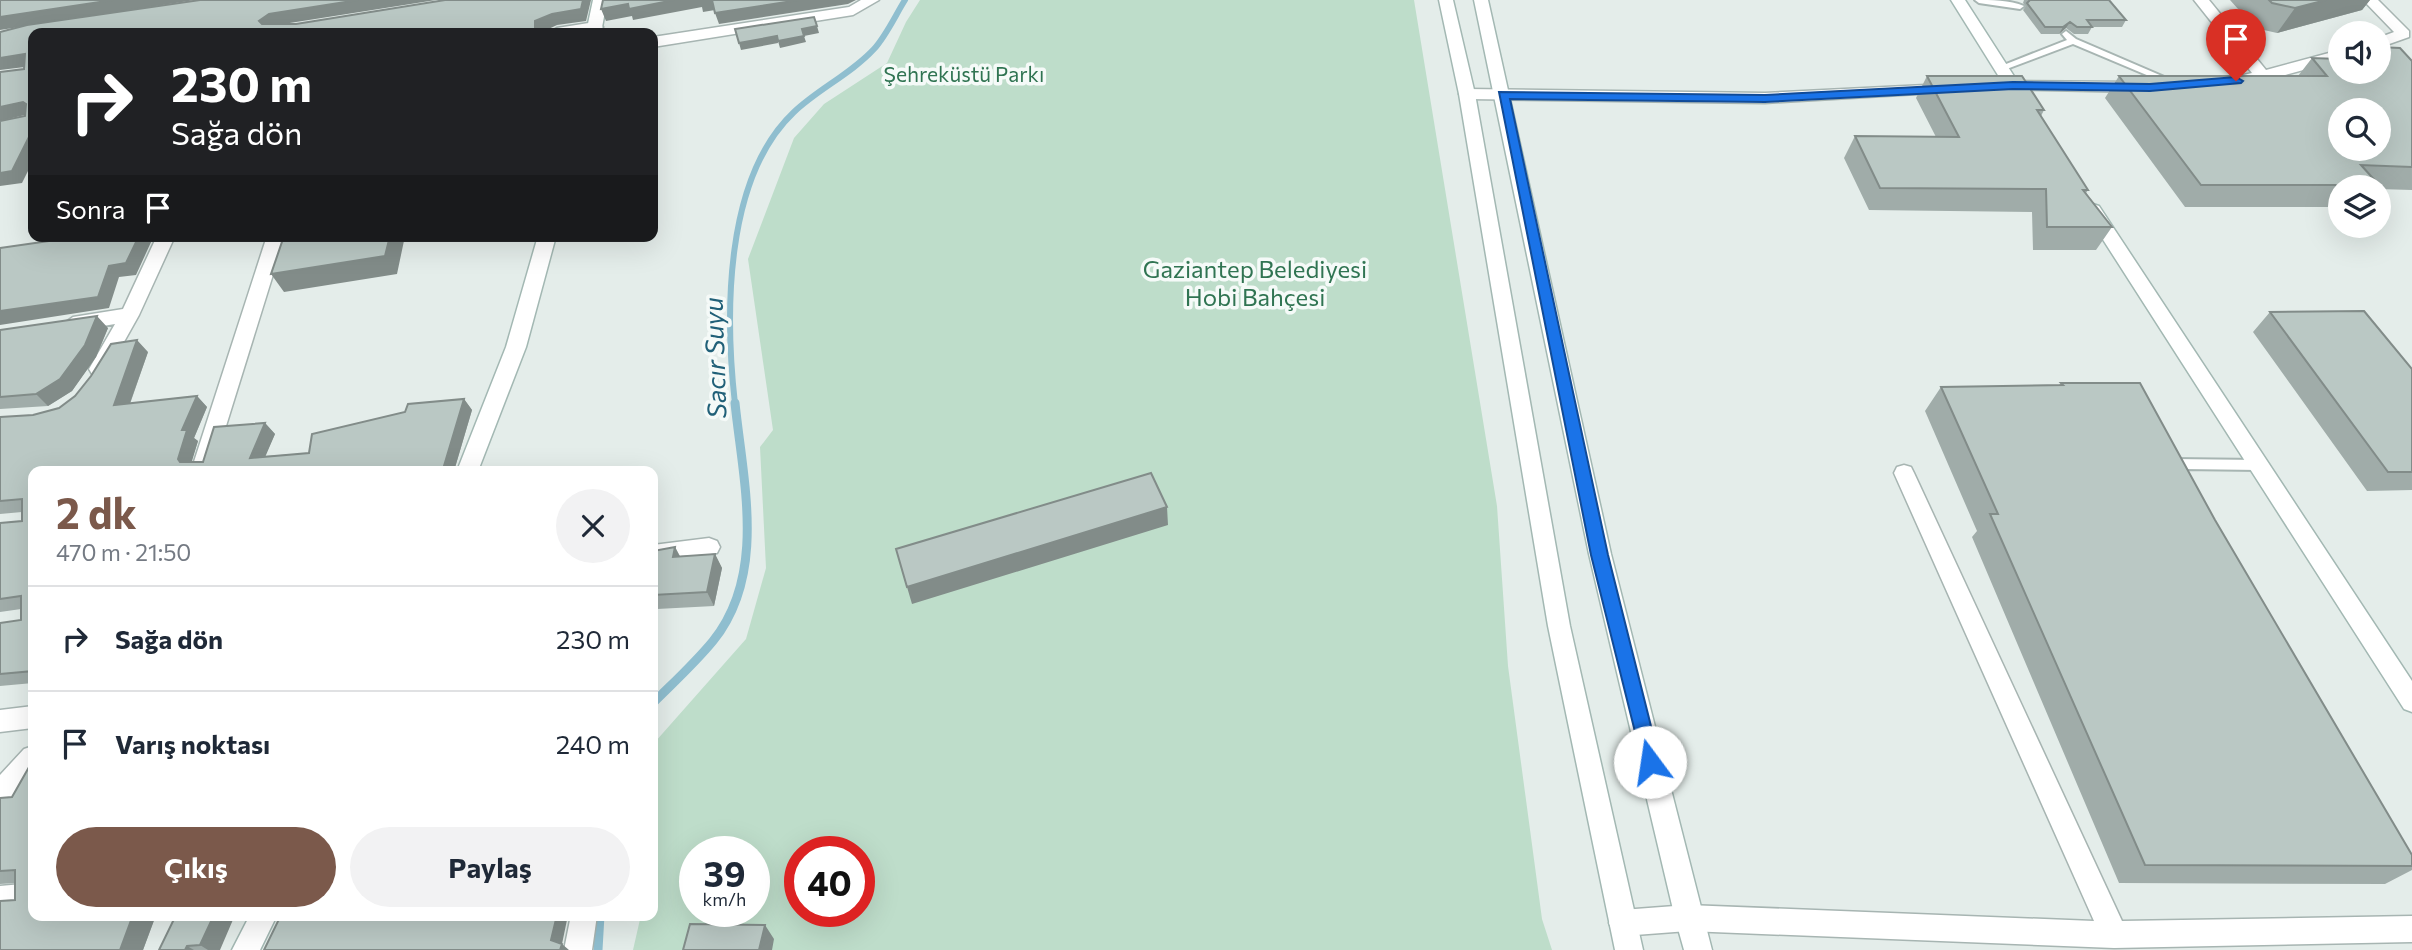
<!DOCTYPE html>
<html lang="tr">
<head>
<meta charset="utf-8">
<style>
	body { margin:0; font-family:Commissioner,sans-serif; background:#f2f2f3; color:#1f2937; height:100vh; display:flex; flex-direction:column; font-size:26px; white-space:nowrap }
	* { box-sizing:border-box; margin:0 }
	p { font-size:23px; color:#747a83 }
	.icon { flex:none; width:38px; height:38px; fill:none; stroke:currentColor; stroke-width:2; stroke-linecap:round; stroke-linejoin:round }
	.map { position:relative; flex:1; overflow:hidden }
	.sheet { position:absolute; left:28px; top:466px; width:630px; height:455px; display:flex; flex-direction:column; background:#fff; border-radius:14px; box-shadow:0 7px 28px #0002 }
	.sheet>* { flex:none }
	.hud { position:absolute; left:28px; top:28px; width:630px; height:214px; border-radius:14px; box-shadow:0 7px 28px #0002; background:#202124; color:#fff; overflow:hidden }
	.buttons { position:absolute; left:2328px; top:21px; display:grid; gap:14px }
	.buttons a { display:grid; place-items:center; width:63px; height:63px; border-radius:50%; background:#fff; box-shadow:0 7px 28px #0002; font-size:35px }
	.speed { position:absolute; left:679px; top:836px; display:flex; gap:14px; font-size:35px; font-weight:700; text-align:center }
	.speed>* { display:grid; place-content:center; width:91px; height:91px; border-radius:50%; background:#fff; box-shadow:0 7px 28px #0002; line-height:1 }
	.speed small { font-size:18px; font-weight:400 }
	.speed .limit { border:10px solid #d22; background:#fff; color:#111 }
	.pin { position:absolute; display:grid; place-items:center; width:60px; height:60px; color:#fff; margin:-72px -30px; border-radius:50% 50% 50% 0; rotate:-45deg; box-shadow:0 0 7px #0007 }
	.pin .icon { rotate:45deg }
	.me { position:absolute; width:77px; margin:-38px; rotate:346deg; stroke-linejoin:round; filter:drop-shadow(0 0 5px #0008) }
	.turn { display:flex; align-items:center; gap:24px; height:147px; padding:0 28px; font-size:32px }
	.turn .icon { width:91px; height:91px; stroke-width:2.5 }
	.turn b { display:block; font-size:49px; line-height:60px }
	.then { display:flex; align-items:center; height:66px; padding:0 28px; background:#0003; gap:14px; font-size:26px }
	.round { display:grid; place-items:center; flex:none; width:74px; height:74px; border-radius:37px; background:#f2f2f3 }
	.head { display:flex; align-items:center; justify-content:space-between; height:119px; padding:0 28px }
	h1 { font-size:42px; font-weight:700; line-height:52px; color:#7b594b }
	.action { display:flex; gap:14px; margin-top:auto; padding:14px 28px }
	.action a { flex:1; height:80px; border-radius:42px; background:#7b594b; color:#fff; font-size:28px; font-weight:700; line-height:80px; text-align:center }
	.action a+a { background:#f2f2f3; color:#1f2937 }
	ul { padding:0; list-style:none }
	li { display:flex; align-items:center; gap:21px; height:105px; padding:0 28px; border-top:2px solid #e0e1e3 }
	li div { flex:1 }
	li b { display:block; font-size:26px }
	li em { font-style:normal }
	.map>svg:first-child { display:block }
</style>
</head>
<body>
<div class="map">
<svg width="2412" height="950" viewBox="0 0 2412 950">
	<rect width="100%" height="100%" fill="#e4edea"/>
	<path fill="#beddca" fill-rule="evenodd" d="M920 0H1414L1497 506 1508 666 1542 919 1552 950H633L641 915H653L655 742 746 639 766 568 760 447 773 430 748 259 794 138 824 104 887 63 906 22ZM695 852H754V912H695ZM800 852H859V912H800Z"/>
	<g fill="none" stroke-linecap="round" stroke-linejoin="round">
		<path stroke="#8fbecf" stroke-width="6" d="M735 404C725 315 724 178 794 112 818 89 851 74 874 49 886 36 895 16 905 0"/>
		<path stroke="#8fbecf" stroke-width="9" d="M653 703C673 683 695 663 713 641 767 574 743 481 735 403
			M598 950 600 915"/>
		<defs>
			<path id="lane" d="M1975 0C1991 0 2010 0 2024 6L2020 9 1979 3Z
				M2066 31 2076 39 2176 82 2171 85 2168 84 2073 44 2004 70H1998L1996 68 2067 40 2062 34Z
				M2173 459 2259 460 2263 462 2265 465 2263 468 2259 470 2182 469 2180 472H2172L2167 464 2169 461Z"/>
			<path id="street" d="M861 0H879L853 15 653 47V37L849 7Z
				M2194 0H2209L2266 70 2340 50V60L2263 81 2231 84V78L2252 73Z
				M2363 0H2378L2409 31V37L2378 48V38L2394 32Z
				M595 22 603 27 600 30 549 33 557 28Z
				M1999 81 2138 82 2146 87 2138 92 1993 89V83Z
				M1946 84 1952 86V92L1765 103 1467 99 1459 94 1467 89 1765 93Z
				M157 236H175L139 315 106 374H92L89 369 115 324 73 331 63 324 73 317 123 309Z
				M267 236H285L212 471H191Z
				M1904 465 1911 467 1914 473 2122 921 2412 916V942L2114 948 1688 931 1622 936 1613 932 1609 923 1613 914 1622 910 1688 905 2094 921 1894 473 1897 467Z
				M709 538 717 541 720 547 717 553 653 563V545Z
				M33 706V728L0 732V710Z
				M33 746V774L9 801 0 805V775L24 749Z
				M33 883V909L0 912V886Z
				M571 915H597L592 950H564Z"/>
			<path id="secondary" d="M593 0H607L601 33H586Z
				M1439 0H1453L1475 94 1570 626 1643 950H1615L1548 626 1459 94Z
				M1474 0H1488L1611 554 1712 950H1684L1675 918 1589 554Z
				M1951 0H1965L2030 101 2028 104H2016Z
				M2093 204 2099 206 2412 681V712L2404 709 2084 210Z
				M538 236H556L526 347 478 471H457L506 347Z
				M250 915H277L260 950H232Z"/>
		</defs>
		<use href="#lane" stroke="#a7b5b2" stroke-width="4"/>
		<use href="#street" stroke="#a7b5b2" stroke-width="3"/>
		<use href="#secondary" stroke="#a3b8b3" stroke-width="3"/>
		<use href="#lane" fill="#fff" fill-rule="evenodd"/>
		<use href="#street" fill="#fff" fill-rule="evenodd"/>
		<use href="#secondary" fill="#fff" fill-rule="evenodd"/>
	</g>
	<path fill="#a0aca9" d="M2024 0H2109L2126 20 2122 27H2092L2088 34H2074L2066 28 2059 34H2041L2023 10 2026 6 2023 3Z
		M2230 0H2370L2362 10 2277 33 2255 28Z
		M2312 58 2412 61V190L2378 189V187H2340V207H2185L2105 98 2119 76H2298Z
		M1927 76 2044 110 2041 116 2088 190 2086 193 2112 227 2096 250H2033L2032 212 1869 210 1844 158 1855 136 1936 137 1916 98Z
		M2270 312 2412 369V490L2367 491 2253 332Z
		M108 328 96 357 72 391 48 406 0 409V330Z
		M148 352 130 404 197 396 207 407 194 438 198 441 191 462H203L265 423 275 434 265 456 309 453 464 399 472 410 454 471H33V683L0 686V623L21 620V609L0 612V523L22 521V512L0 514V417L33 415 59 408Z
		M2061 383 2215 520 2412 855V870L2385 884 2119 883 1972 537 1977 531 1925 411 1941 387 2059 385Z
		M675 547 680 556 715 554 722 568 714 606 657 609 653 637V551Z
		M12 797 33 915H156L143 950H0L15 900V883L0 884V798Z
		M176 915 220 950H159Z"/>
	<path fill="#828c89" d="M113 0H195L0 30V17Z
		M358 0H436L277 25 266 33 259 21 269 14Z
		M583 0H591L586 21 557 25 540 33H535V21Z
		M674 0H712L715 10 703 12 702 7 633 20 632 16 606 21 601 9 628 4Z
		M799 0H856L848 4 719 24 715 13Z
		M2326 0H2370L2362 10 2277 33 2295 8Z
		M2070 22 2066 28 2059 34 2063 27Z
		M817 26 819 33 804 36 806 42 780 48 778 41 802 29Z
		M777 36 778 43 741 50 739 43Z
		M25 54 33 66 0 70V58Z
		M23 102 33 113 0 121V107Z
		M33 129V161L22 183 0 186V173Z
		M139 236H150L152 240 136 275 119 277 109 308 0 325V311L109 266Z
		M390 236H405L397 274 284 292 271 274Z
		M97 316 108 328 96 357 72 391 48 406 36 394Z
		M137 340 148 352 125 417 114 405Z
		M197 396 207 407 194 438 198 441 189 471 178 459 182 430Z
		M464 399 472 410 454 471H446L444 466Z
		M265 423 275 434 260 469 250 458Z
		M1167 507 1168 525 912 604 907 587Z
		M675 547 682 561 673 557Z
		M715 554 722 568 714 606 707 592Z
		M653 602 657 609 653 637Z
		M133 915H156L143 950H120Z
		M214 915H235L220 950H208L200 945Z
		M557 915H568L562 944 569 950H560L551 940Z
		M765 925 774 939 772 950H759Z
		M187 946 194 950H185Z"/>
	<path fill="#bac8c4" stroke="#828c89" stroke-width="2" fill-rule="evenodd" d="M0 0H113L0 17Z
		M200 0H358L269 14 259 21 262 24H296L445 0H583L581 9 552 14 535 21V33H33V129L12 171 0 173V121L25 116 26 104 23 102 0 107V72L24 69 25 54 0 58V32L27 25Z
		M603 0H674L629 9 628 4 601 9Z
		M712 0H799L715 13Z
		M2030 0H2109L2126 20H2087L2092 27H2077L2070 22 2063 27H2045L2027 3Z
		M2269 0H2326L2295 8 2272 3Z
		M814 17 817 26 802 29 804 36 778 41 777 36 739 43 735 29Z
		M2378 47 2400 48 2412 61V167L2361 165 2379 185H2201L2119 76H2327L2312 58 2340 59V72H2378ZM2340 110H2378V149H2340Z
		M1927 76H2022L2044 110H2037L2088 190H2083L2112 227H2047L2046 189 1880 188 1855 136 1959 137Z
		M84 236H139L126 263 109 266 98 297 0 311V248Z
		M284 236H390L385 256 271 274Z
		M2364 311 2412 369V472H2388L2270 312Z
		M97 316 85 345 60 379 36 394 0 397V330Z
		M137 340 114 405 197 396 182 430H187L178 459 180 462H203L214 427 265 423 250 458 309 453 312 434 405 412 408 404 464 399 444 466 447 465 446 471H33V671L0 674V623L21 620V596L0 599V523L22 521V499L0 501V417L33 415 59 408 75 396 91 376 111 344Z
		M2061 383H2140L2215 520 2412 855V866L2145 865 1990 514H1998L1941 387 2063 385Z
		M1151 473 1167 507 907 587 896 549Z
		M675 547 673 557 715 554 707 592 653 595V551Z
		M33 760V915H133L120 950H0V901L15 900V870L0 871V798L12 797Z
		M176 915H214L200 945 187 946 185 950H159Z
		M281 915H557L551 940 562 944 560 950H264Z
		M690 924 765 925 759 950H683Z"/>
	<path fill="#1a73e8" stroke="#114b97" stroke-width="2" d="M2236 77 2243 81 2241 83 2150 91 2013 89 1765 102 1510 99 1608 555 1660 762 1657 768 1650 771 1644 768 1591 555 1499 92 1765 95 2013 82 2150 84Z"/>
	<g text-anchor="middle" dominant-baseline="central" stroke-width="7" stroke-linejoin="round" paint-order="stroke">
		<g font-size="21" fill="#307452" stroke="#f5faf8">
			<text x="964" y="73">Şehreküstü Parkı</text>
		</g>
		<g font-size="24" fill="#307452" stroke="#f5faf8">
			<text x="1255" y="268">Gaziantep Belediyesi<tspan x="1255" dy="28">Hobi Bahçesi</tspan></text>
		</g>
		<g font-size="26" font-style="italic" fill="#206078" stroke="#f5faf8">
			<text transform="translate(714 358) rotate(-92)">Sacır Suyu</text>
		</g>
	</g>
</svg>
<div class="buttons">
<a><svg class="icon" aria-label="sound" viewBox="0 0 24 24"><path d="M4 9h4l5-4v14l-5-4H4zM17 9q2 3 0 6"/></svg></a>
<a><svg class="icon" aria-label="search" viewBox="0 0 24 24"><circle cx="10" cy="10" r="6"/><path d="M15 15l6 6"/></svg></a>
<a><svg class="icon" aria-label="layers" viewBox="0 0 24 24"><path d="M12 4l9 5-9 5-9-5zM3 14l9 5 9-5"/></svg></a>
</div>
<div class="speed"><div>39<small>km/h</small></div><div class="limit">40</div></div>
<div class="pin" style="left:2236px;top:81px;background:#d93025"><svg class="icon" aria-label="arrive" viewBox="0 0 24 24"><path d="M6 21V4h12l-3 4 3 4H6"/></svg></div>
<svg class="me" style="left:1650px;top:762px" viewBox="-20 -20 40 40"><circle r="19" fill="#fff"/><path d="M0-13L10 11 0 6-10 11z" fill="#1a73e8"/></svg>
<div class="hud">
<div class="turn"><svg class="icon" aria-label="right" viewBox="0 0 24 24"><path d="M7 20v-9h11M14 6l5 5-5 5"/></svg><div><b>230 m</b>Sağa dön</div></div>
<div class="then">Sonra<svg class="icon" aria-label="arrive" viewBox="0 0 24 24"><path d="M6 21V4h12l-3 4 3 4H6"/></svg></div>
</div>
<section class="sheet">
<div class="head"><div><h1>2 dk</h1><p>470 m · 21:50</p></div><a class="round"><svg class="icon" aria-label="close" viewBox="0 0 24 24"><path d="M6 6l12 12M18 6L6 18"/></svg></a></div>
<ul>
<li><svg class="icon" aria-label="right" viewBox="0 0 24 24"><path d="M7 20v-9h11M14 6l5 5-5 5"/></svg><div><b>Sağa dön</b></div><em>230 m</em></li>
<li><svg class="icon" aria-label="arrive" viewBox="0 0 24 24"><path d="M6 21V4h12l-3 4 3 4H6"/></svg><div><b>Varış noktası</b></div><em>240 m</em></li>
</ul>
<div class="action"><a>Çıkış</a><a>Paylaş</a></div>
</section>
</div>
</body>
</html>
